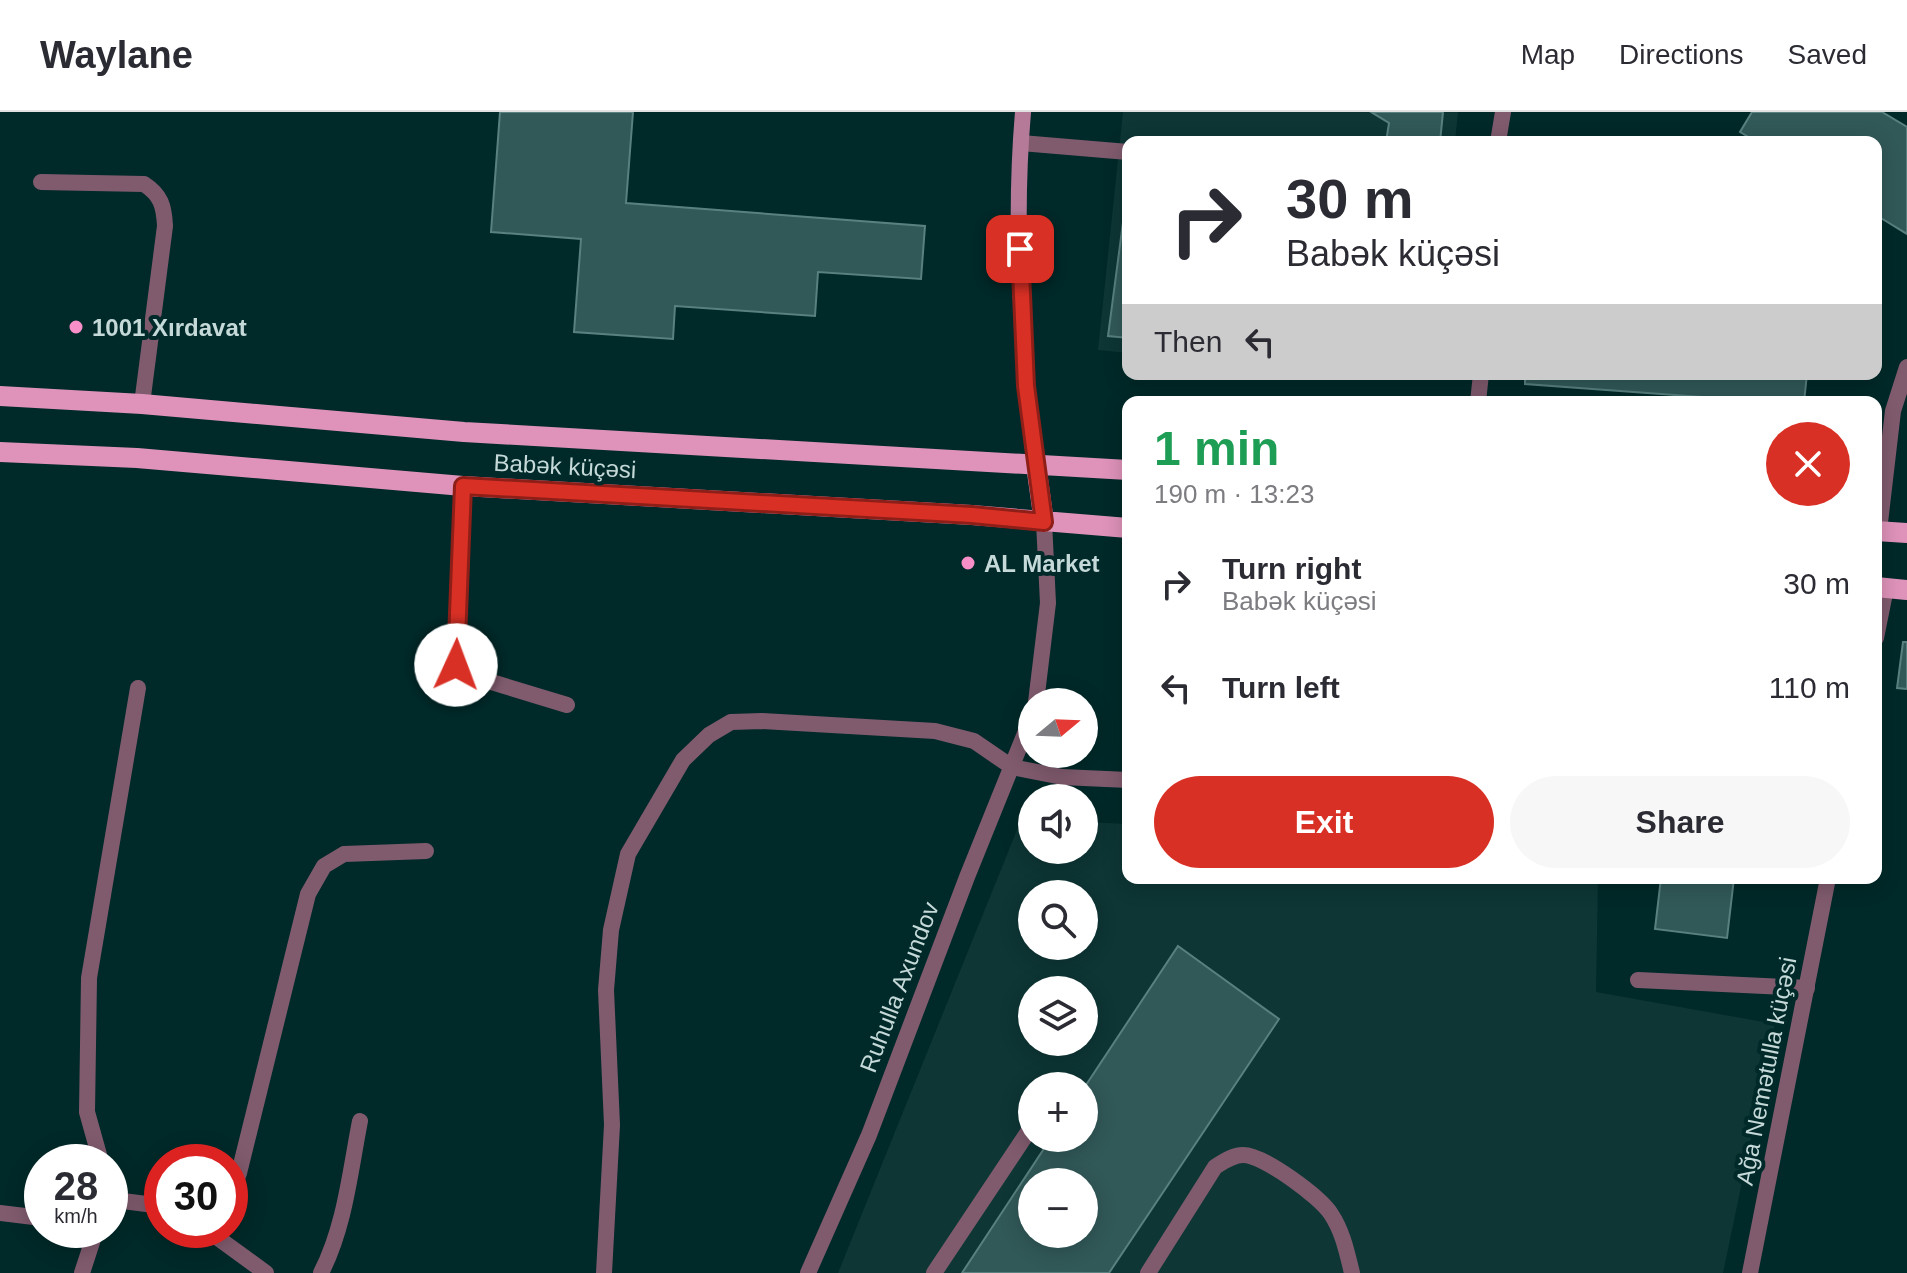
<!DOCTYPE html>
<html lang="en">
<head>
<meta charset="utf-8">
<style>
	body { margin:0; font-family:Helvetica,sans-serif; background:#f7f7f7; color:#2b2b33; height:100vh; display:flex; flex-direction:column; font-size:30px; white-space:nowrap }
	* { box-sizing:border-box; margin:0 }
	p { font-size:26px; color:#7c7c81 }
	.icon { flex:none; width:44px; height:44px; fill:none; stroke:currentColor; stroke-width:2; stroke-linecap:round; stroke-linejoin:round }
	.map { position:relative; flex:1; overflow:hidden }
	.side { position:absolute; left:1122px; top:284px; width:760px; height:488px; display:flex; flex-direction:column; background:#fff; border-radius:16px; box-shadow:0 4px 20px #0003 }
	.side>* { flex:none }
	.hud { position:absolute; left:1122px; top:24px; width:760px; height:244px; border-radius:16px; box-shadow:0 4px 20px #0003; background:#fff; color:#2b2b33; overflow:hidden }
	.needle { width:52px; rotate:71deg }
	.controls { position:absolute; left:1018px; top:576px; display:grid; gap:16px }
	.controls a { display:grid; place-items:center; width:80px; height:80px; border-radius:50%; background:#fff; box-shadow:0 4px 20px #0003; font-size:40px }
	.speed { position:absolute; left:24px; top:1032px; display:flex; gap:16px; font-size:40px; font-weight:700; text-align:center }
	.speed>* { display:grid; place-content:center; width:104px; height:104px; border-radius:50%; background:#fff; box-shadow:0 4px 20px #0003; line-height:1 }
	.speed small { font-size:20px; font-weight:400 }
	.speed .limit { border:12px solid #d22; background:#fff; color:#111 }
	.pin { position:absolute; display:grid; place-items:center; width:68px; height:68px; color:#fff; margin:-34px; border-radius:16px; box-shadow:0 4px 12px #0006 }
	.me { position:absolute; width:88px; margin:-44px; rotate:2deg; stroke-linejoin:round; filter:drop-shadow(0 0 6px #0008) }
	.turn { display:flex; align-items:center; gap:28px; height:168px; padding:0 32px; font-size:36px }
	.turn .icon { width:104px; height:104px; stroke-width:2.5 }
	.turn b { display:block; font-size:56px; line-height:68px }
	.then { display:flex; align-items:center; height:76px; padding:0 32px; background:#0003; gap:16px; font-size:30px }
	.round { display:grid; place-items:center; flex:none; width:84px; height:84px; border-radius:42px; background:#f7f7f7 }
	.overview { display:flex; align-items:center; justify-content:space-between; height:136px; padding:0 32px }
	h1 { font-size:48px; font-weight:700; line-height:60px; color:#1e9e55 }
	.button { display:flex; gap:16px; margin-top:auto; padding:16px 32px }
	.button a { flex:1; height:92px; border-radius:48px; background:#d93025; color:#fff; font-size:32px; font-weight:700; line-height:92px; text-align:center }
	.button a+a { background:#f7f7f7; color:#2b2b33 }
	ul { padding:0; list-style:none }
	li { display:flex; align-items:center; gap:24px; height:104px; padding:0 32px }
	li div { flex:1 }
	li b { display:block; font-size:30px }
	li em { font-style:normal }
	header { display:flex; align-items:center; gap:48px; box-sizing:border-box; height:112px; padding:0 40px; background:#fff; border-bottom:2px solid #e1e1e2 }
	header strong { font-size:38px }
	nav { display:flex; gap:44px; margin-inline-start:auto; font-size:28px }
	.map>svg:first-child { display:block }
</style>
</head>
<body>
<header>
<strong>Waylane</strong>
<nav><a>Map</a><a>Directions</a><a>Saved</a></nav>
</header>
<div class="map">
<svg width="1907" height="1161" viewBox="0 0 1907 1161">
	<rect width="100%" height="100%" fill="#002929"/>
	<path fill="#0d3635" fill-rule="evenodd" d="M1123 0H1458L1455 30H1128V241L1098 238Z
		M1021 708 1032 709V738H1084V710L1128 712V766H1598L1596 880 1775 912 1723 1161H838ZM1032 782H1084V834H1032ZM1032 878H1084V930H1032ZM1032 974H1084V1026H1032ZM1032 1070H1084V1122H1032Z"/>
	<path fill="#315958" stroke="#58817f" stroke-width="2" fill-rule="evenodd" d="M500 0H633L626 91 925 114 921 167 818 160 815 204 675 194 673 227 574 220 581 127 491 120Z
		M1371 0H1443L1440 30H1386L1389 11Z
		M1752 0H1882L1907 15V122L1876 103V30H1757L1740 20Z
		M1127 80H1128V226L1108 224Z
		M1525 262H1807L1804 290H1770L1525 272Z
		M1903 530H1907V577L1897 576Z
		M1661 766H1734L1727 826 1655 817Z
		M1178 834 1279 907 1109 1161H962L1051 1026H1084V976ZM1032 1070H1084V1122H1032Z"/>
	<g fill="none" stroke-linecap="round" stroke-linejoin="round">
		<path stroke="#805b6e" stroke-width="16" d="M1021 31 1128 40
			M41 70 144 72C161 83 164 94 165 114L142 292
			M1012 655 1062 665 1128 668
			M1638 868 1807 876
			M321 1161C345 1114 350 1060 360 1009
			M934 1161 1032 1014
			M1148 1161 1215 1055C1223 1050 1232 1043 1243 1043 1264 1043 1320 1085 1331 1102 1343 1120 1347 1141 1352 1161"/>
		<path stroke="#805b6e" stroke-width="16" d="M1498 30 1503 0
			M1478 290 1481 262
			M463 374 456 553 475 565 567 593
			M1879 419 1893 299 1907 255
			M1876 526 1886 476
			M1036 590 1048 491 1044 410
			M101 1050 87 1000 89 866 138 576
			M110 1071 123 1089
			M230 1086 239 1061 308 782 324 754 344 742 426 739
			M0 1101 42 1106
			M110 1101 123 1089 162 1094
			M207 1118 266 1161
			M82 1161 96 1118
			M604 1161 612 1013 606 878 611 818 628 742 683 648 709 623 731 610 762 609 935 619 974 629 1012 655
			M808 1161 869 1023 967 765 1032 604
			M1750 1161 1828 766"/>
		<path stroke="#b67a99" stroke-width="16" d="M1023 0C1013 117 1021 237 1036 353"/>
		<path stroke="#df93ba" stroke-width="20" d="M0 284 142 292 464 320 1128 358
			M0 340 137 346 463 374 972 403 1128 416
			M1036 353 1044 410
			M1876 419 1907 421
			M1876 475 1907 478"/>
	</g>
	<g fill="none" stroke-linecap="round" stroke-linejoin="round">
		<defs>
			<path id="route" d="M456 553 463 374 972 403 1044 410 1026 274 1020 137"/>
		</defs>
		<use href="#route" stroke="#8d1f18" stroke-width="20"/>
		<use href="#route" stroke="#d93025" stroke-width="14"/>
	</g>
	<g fill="#f98fc8" stroke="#002929" stroke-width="3">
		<circle cx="76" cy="215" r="8"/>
		<circle cx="968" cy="451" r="8"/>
	</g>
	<g text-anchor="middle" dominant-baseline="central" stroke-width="8" stroke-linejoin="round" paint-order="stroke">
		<g font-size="24" font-weight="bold" fill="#c4d9d8" stroke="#002929" text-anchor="start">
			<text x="92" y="215">1001 Xırdavat</text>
			<text x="984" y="451">AL Market</text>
		</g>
		<g font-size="24" fill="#c4d9d8" stroke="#002929">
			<text transform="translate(565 354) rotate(3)">Babək küçəsi</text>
			<text transform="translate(899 875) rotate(-69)">Ruhulla Axundov</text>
			<text transform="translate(1766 959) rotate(-79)">Ağa Nemətulla küçəsi</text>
		</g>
	</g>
</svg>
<div class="controls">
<a><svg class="needle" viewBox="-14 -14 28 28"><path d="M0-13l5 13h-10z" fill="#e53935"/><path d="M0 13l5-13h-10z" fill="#7c7c81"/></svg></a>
<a><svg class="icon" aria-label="sound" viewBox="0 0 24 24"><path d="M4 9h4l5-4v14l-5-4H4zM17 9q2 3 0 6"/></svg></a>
<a><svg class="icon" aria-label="search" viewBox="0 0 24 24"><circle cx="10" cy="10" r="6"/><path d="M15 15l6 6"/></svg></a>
<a><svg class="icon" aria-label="layers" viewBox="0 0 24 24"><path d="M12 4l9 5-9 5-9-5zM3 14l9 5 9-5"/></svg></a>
<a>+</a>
<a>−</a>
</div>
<div class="speed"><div>28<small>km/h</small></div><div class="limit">30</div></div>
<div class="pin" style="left:1020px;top:137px;background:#d93025"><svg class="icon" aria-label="arrive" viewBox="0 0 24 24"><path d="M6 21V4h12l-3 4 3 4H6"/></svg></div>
<svg class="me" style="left:456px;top:553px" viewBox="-20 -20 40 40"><circle r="19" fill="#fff"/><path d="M0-13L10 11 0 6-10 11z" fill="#d93025"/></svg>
<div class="hud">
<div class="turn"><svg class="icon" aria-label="right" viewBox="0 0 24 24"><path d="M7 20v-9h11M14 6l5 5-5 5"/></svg><div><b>30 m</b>Babək küçəsi</div></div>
<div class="then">Then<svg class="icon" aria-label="left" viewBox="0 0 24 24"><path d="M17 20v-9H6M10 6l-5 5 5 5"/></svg></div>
</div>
<section class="side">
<div class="overview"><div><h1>1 min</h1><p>190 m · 13:23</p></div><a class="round" style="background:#d93025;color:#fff"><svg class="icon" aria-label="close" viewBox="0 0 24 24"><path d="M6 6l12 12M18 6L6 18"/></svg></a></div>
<ul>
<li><svg class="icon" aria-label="right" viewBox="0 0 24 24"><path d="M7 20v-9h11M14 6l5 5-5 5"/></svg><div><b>Turn right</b><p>Babək küçəsi</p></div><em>30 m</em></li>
<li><svg class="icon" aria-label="left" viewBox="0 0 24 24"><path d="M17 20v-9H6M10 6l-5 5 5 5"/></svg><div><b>Turn left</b></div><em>110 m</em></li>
</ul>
<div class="button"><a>Exit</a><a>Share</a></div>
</section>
</div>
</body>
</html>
